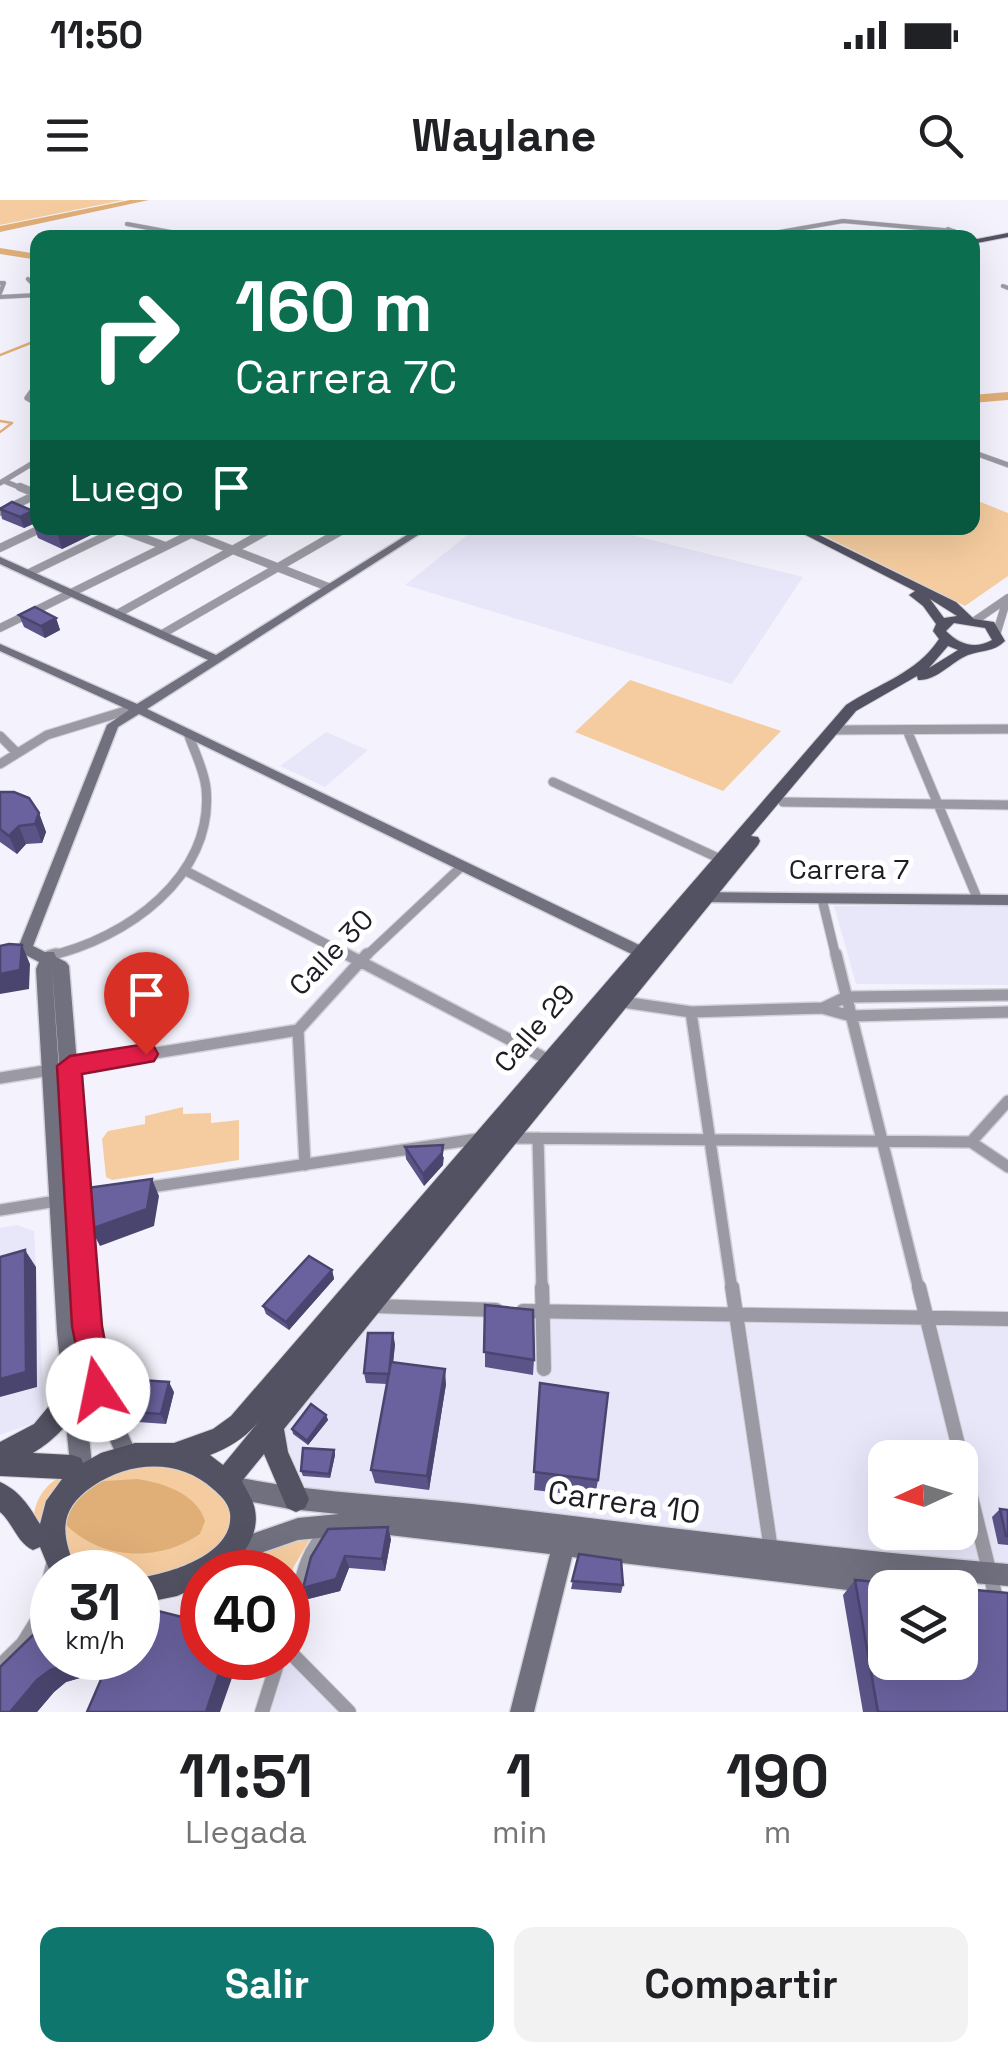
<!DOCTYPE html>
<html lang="es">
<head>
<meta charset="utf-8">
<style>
	body { margin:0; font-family:"Space Grotesk",sans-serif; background:#f2f2f2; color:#202124; height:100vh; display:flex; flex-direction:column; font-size:38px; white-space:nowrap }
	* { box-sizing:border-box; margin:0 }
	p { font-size:32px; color:#757577 }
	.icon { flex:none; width:55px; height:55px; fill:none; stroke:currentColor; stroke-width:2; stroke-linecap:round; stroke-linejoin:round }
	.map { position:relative; height:1512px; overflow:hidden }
	.details { display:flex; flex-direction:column; background:#fff; flex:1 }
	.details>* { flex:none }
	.banner { position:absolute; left:30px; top:30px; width:950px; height:305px; border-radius:20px; box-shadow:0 10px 40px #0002; background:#0b6e4f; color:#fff; overflow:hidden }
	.needle { width:65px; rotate:266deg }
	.fabs { position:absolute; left:868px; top:1240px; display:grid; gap:20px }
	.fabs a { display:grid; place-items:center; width:110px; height:110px; border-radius:20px; background:#fff; box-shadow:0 10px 40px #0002; font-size:50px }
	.speed { position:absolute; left:30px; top:1350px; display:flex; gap:20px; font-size:50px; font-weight:700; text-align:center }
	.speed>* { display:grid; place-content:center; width:130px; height:130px; border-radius:50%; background:#fff; box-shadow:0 10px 40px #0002; line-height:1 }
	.speed small { font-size:25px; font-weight:400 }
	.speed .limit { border:15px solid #d22; background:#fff; color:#111 }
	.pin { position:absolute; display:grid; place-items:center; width:85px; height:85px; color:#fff; margin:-102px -42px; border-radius:50% 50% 50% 0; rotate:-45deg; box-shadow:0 0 10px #0007 }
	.pin .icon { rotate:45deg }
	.me { position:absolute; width:110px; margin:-55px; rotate:349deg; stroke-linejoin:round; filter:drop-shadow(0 0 8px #0008) }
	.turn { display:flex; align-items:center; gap:35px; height:210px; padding:0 40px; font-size:45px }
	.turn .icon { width:130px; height:130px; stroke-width:2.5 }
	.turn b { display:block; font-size:70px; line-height:85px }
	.then { display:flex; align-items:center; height:95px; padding:0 40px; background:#0003; gap:20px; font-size:38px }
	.eta { display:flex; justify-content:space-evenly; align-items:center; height:170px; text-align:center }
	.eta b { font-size:60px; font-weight:700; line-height:70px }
	.primary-button { display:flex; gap:20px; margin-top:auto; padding:20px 40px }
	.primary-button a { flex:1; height:115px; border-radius:20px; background:#0f766e; color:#fff; font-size:40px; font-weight:700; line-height:115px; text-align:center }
	.primary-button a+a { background:#f2f2f2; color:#202124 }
	.status { display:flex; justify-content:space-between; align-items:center; height:70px; padding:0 50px; background:#fff; direction:ltr }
	.status svg { height:28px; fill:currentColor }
	header { display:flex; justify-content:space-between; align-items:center; height:130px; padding:0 40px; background:#fff; font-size:45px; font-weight:700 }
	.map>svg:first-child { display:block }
</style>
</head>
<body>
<div class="status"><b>11:50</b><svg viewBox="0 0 49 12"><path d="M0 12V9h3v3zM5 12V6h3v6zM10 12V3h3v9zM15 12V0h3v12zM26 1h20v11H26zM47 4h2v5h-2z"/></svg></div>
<header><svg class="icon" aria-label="menu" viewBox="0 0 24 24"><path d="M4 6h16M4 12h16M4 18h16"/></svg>Waylane<svg class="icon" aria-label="search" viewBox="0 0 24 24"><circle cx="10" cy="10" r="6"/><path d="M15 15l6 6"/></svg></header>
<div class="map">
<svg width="1008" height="1512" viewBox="0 0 1008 1512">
	<rect width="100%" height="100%" fill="#f4f3fd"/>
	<path fill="#e8e7fa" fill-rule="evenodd" d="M476 328H582L619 332 803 377 732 484 405 385Z
		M326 532 368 550 325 587 280 566Z
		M834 706H1008V785L856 784Z
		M17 1025 34 1031 45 1219 0 1235V1028Z
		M369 1106 1008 1119V1375L298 1299 274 1221ZM885 1258H960V1332H885Z
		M279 1458H288L349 1512H262Z"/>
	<path fill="#f5cc9f" d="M0 0H124L0 25Z
		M973 299 1008 313V376L965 406 815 331 972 328Z
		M630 480 781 531 723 591 575 532Z
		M183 907V914L211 913V923L239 920V960L112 980 106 977 102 939 108 931 145 924V916Z
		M191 1262 242 1316C211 1364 199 1387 138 1391V1372H64C44 1357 30 1341 34 1314 45 1250 142 1264 191 1262Z
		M314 1333 293 1368 290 1413 288 1372H251L249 1364 261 1352Z"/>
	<path fill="#e0af78" d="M137 1279C163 1283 196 1293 205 1321L200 1334C155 1365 93 1359 59 1317L74 1291 104 1281Z"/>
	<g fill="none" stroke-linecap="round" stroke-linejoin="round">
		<path stroke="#e0af78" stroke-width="2.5" d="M0 155 38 140
			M0 221 12 223 0 232"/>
		<path fill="#e0af78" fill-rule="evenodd" d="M130 0H149L0 32V26Z
			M0 48 38 54V60L0 54Z
			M1008 192V200L972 203V195Z"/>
		<defs>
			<path id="street-far5" d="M127 24 203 38
				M948 29 971 38
				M768 34 843 21 954 31
				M28 79 38 89
				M0 83H4L0 93
				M1003 86 1008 88
				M0 97 38 95"/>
			<path id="street-far4" d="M32 191 27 198 38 204
				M972 252 1008 265
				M4 281 26 290
				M0 283 38 260"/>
			<path id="street-far3" d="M20 287 37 294
				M0 312 38 294
				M116 328 165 346
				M192 334 328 387
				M0 348 42 328
				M31 372 122 328
				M119 413 272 328
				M976 420 1008 398
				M0 428 203 328
				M997 432 1007 399
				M164 433 346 328"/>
			<path id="street-far2" d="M833 530 1008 529
				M907 530 978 700
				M0 536 16 552
				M0 564 47 535 135 508
				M553 582 727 662
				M783 602 1008 605
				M186 671 351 757
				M822 699 836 757
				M49 756C125 739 215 677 206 588 204 570 195 553 189 536
				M365 757 462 666"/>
			<path id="street-far1" d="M346 754 547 859
				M836 754 919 1090
				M49 756 56 754
				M623 802 691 812 822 808 851 816 1008 812
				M823 808 846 797 1008 795
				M691 812 732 1090
				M0 878 298 830
				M511 938 971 942 1008 967
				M538 938 542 1090
				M971 942 1008 901
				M305 965 298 830 367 754
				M144 988 484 938
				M0 1010 63 1000"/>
			<path id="street" d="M542 1087 544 1169
				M732 1087 771 1350
				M919 1087 995 1394
				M373 1106 496 1110
				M523 1111 1008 1119
				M288 1435C303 1395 297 1360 330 1329
				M24 1442 40 1416 53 1365
				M288 1450 349 1512
				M0 1466 52 1415
				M262 1512 279 1458"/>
			<path id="secondary" d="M418 328H429L147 509 658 754 661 758 658 762H648L139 514 118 527 33 746 45 752H54L56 757 66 762 69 766 101 1159 108 1190 137 1254 133 1261 126 1265 119 1261 88 1191 81 1159 52 768 77 1132 92 1264 89 1272 81 1275 73 1272 70 1264 57 1132 36 769 39 762 20 752 18 748 107 525 129 510 0 451V444L137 504 208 460 0 364V357L216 455Z
				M697 692 1008 695V705L697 702 690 697Z
				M231 1276C311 1293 392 1295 472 1304 651 1325 829 1349 1008 1364V1386L881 1375 884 1382 881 1390 873 1393 572 1357 534 1512H510L550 1354 372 1333 298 1340 234 1362 226 1359 223 1351 226 1343 298 1318 339 1314 290 1309 231 1298 223 1295 220 1287 223 1279Z"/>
			<path id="primary" d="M1008 33V37L972 44V40Z
				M792 328H805L956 402 974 419 994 422 1005 441C994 452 982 450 968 455 951 462 937 481 918 480L917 476 856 511 751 636 758 637 760 641 758 645 284 1229 288 1252 309 1299 305 1308 296 1312 287 1308 264 1254 242 1281C246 1290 254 1301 255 1310 260 1335 242 1358 224 1372H202V1385L177 1396 138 1404V1378C168 1374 235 1355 230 1313 228 1302 221 1296 213 1289 179 1258 130 1261 93 1286 56 1311 62 1336 77 1372H52V1376L40 1347 33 1350C17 1343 13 1323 0 1312V1282C20 1291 29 1306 40 1324L46 1301 62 1279 0 1276V1242L34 1224 64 1188 72 1184 80 1188 84 1196C74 1220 55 1240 33 1253L72 1255 81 1258 83 1263 101 1253 135 1243H174L213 1229 231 1216 846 505C878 484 917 473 939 439L933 431 936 424 923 406 909 395 915 391ZM930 399 957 416 944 418ZM954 423 985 428 992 440C974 450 959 444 946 431ZM948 446 958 450 929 468ZM260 1220 223 1265 210 1255C231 1247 246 1237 260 1220Z"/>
		</defs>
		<use href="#street-far5" stroke="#d2d1da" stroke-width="5"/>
		<use href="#street-far4" stroke="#d2d1da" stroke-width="6"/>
		<use href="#street-far3" stroke="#d2d1da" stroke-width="9"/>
		<use href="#street-far2" stroke="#d2d1da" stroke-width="11"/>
		<use href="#street-far1" stroke="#d2d1da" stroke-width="14"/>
		<use href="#street" stroke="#d2d1da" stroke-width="16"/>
		<use href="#secondary" stroke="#d2d1da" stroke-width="3"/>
		<use href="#primary" stroke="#d2d1da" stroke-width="2"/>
		<use href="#street-far5" stroke="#9b9aa4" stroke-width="4"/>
		<use href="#street-far4" stroke="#9b9aa4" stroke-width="5"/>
		<use href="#street-far3" stroke="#9b9aa4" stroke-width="8"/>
		<use href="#street-far2" stroke="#9b9aa4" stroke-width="9"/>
		<use href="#street-far1" stroke="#9b9aa4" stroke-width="11"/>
		<use href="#street" stroke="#9b9aa4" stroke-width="14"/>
		<use href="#secondary" fill="#71707e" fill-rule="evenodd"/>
		<use href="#primary" fill="#535263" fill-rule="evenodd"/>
	</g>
	<path fill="#5b5488" d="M0 307 33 311 34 314 38 312V328H98L99 331 62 349 38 338 33 324 24 328 2 319Z
		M19 415 56 418 60 430 45 438 24 427Z
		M0 592 39 613 46 632 42 643 26 644 17 654 0 642Z
		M405 947 444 957 443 965 424 986 406 959Z
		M332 1070 334 1079 289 1130 266 1114 263 1106Z
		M485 1105 534 1160 533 1175 485 1167Z
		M395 1144 393 1162 446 1184 429 1290 375 1283 371 1270 387 1184 366 1183 364 1173Z
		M540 1183 598 1280 595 1297 534 1290Z
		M174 1192 166 1224 138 1222 132 1212Z
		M326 1215 328 1220 308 1245 293 1234 292 1229Z
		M334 1250 335 1255 330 1278 303 1276 301 1271Z
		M1000 1309 1008 1310V1345L998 1344 992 1317Z
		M391 1339 385 1371 349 1368 340 1391 308 1399 311 1357Z
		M579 1354 623 1385 621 1393 571 1389Z
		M902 1377 976 1390 1008 1512H863L843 1395 855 1380 896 1384Z
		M38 1430 138 1458 104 1473H97L66 1482 54 1492 37 1512H0Z"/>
	<path fill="#4a456f" d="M33 311 36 318 31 316 33 324 24 328 20 317Z
		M56 328H98L99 331 62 349Z
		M56 418 60 430 45 438 41 426Z
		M39 613 46 632 42 643 35 624Z
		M19 626 26 644 17 654 9 636Z
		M22 745 30 764 29 789 0 794V774Z
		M443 945V965L424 986 423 974Z
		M152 979 159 996 154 1026 100 1046 91 1029Z
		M25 1050 36 1067 37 1187 0 1197V1179Z
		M332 1070 334 1079 289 1130 286 1122Z
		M393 1133 395 1144 391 1184 389 1174Z
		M445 1169 446 1184 429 1290 427 1276Z
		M169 1182 174 1192 166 1224 161 1214Z
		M326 1215 328 1220 308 1245 307 1241Z
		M334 1250 335 1255 330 1278 329 1274Z
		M388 1327 391 1339 385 1371 382 1359Z
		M345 1356 349 1368 340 1391 308 1399 303 1388Z
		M224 1458H239L220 1512H206Z
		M81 1460 97 1473 66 1482 54 1492 37 1512H10L37 1480 50 1470Z"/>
	<path fill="#6a629e" stroke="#4a456f" stroke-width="2.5" fill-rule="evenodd" d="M12 302 33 311 20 317 0 309Z
		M35 407 56 418 41 426 19 415Z
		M0 592H14L29 598 39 613 35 624 19 626 9 636 0 629Z
		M9 744 22 745 20 770 0 774V746Z
		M443 945 442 953 423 974 405 947Z
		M152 979 147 1009 91 1029 87 988Z
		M25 1050 26 1172 0 1179V1057Z
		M309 1056 332 1070 286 1122 263 1106Z
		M485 1105 533 1110 534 1160 484 1152Z
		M368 1133H393L389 1174 364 1173Z
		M391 1162 445 1169 427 1276 371 1270Z
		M139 1180 169 1182 161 1214 132 1212Z
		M540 1183 608 1193 598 1280 534 1272Z
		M311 1204 326 1215 307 1241 292 1229Z
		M303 1248 334 1250 329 1274 301 1271Z
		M1000 1309 1008 1310V1336H1006Z
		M388 1327 382 1359 345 1356 336 1379 303 1388 311 1357 328 1329Z
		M579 1354 621 1360 623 1385 572 1381Z
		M902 1377H922L972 1383 976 1390 1008 1393V1512H878L855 1380 898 1384ZM885 1388H960V1462H885Z
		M150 1409 202 1422V1458H224L206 1512H87L109 1461 81 1460 50 1470 37 1480 10 1512H0V1467L38 1430 52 1424V1458H138V1420L144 1421Z"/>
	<path fill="#e11d48" stroke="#92132f" stroke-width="2.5" d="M146 844 154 847 158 854 154 861 82 874 102 1126 114 1190 109 1201 98 1206 87 1201 72 1126 57 866 70 856Z"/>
	<g text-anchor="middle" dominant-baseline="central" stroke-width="10" stroke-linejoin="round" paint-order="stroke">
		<g font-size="28" fill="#1e1d25" stroke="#fff">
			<text x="849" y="669">Carrera 7</text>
			<text transform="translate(331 752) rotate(-46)">Calle 30</text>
			<text transform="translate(534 828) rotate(-49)">Calle 29</text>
		</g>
		<g font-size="32" fill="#1e1d25" stroke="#fff">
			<text transform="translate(624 1302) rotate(8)">Carrera 10</text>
		</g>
	</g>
</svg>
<div class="fabs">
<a><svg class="needle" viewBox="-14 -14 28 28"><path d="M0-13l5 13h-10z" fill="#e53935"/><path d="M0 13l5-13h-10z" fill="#757577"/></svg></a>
<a><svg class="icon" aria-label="layers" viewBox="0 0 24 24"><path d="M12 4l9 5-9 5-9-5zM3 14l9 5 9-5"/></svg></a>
</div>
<div class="speed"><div>31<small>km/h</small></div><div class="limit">40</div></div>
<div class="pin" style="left:146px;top:854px;background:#d93025"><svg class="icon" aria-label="arrive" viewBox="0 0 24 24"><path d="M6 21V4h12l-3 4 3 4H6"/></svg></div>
<svg class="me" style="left:98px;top:1190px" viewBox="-20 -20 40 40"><circle r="19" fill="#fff"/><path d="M0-13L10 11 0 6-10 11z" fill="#e11d48"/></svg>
<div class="banner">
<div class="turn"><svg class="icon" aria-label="right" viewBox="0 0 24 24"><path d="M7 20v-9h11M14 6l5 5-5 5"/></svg><div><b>160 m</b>Carrera 7C</div></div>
<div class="then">Luego<svg class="icon" aria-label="arrive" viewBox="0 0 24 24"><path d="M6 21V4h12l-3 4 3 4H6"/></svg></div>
</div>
</div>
<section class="details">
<div class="eta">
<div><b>11:51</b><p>Llegada</p></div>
<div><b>1</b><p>min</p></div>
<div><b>190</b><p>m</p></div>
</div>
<div class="primary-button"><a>Salir</a><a>Compartir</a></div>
</section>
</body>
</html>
